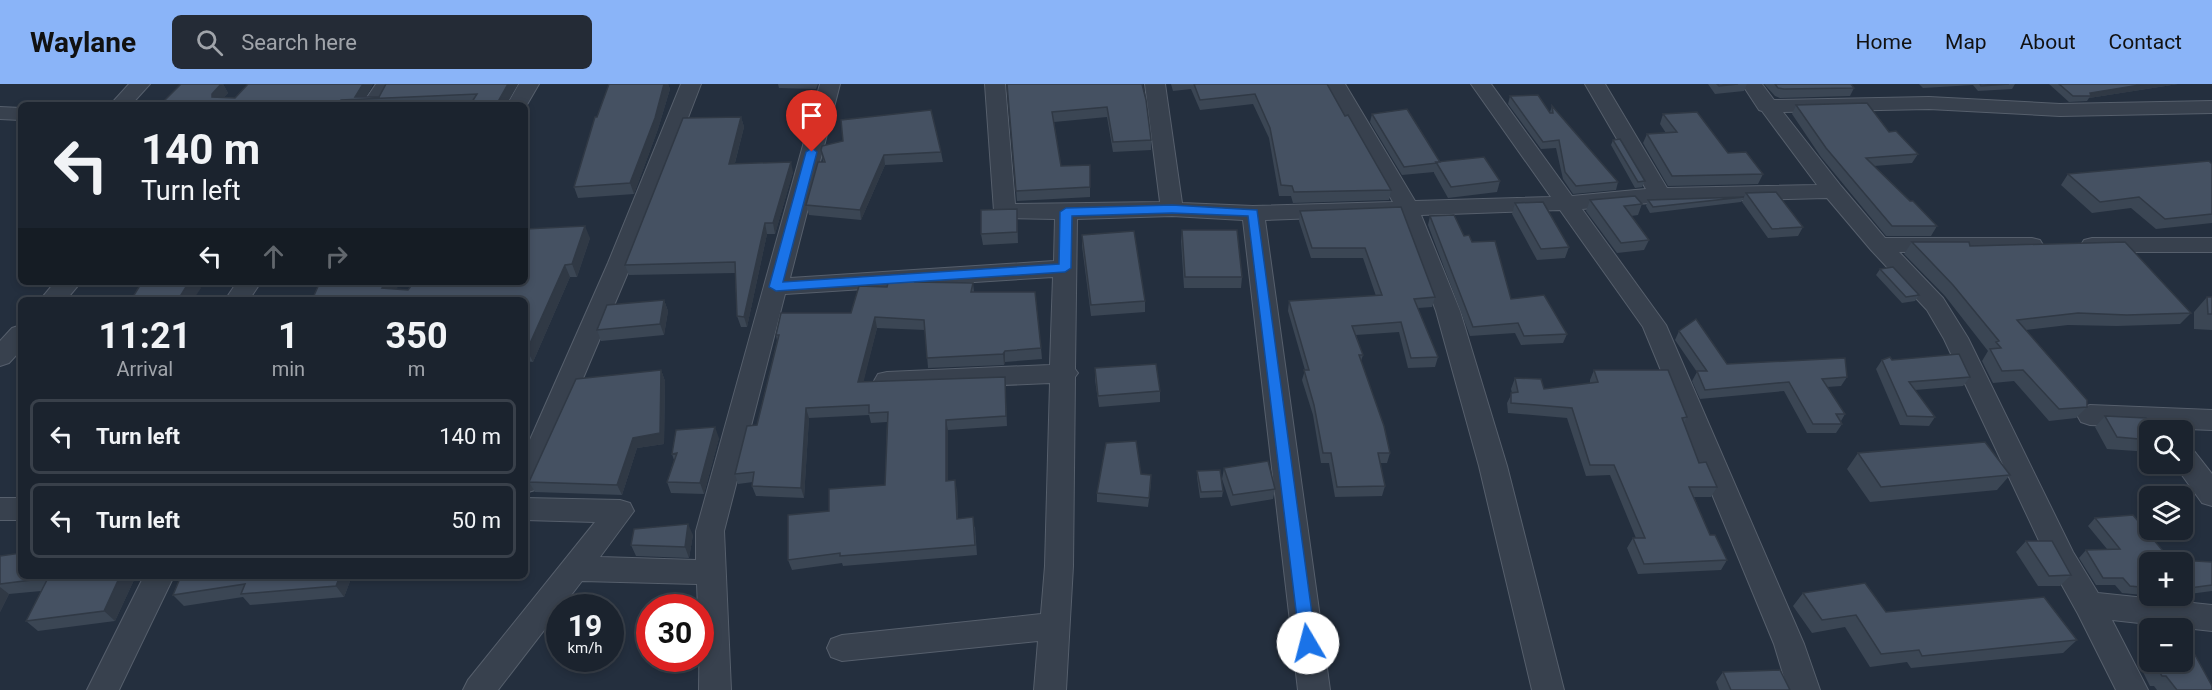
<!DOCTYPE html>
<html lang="en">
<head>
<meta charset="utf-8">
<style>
	body { margin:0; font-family:Roboto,sans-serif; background:#242b36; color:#f1f3f6; height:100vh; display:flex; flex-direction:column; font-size:22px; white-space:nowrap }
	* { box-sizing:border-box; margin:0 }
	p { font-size:20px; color:#a0a4aa }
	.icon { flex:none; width:33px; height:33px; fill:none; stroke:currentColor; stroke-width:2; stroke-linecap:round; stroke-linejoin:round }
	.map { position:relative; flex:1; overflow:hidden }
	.sheet { position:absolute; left:18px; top:213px; width:510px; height:282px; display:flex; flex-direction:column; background:#1b232e; border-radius:9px; box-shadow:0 3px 9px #0003,0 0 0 2px #39404a }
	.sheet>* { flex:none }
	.guide { position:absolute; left:18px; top:18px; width:510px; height:183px; border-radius:9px; box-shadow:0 3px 9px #0003,0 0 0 2px #39404a; background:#1b232e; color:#f1f3f6; overflow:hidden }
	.fabs { position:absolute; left:2139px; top:336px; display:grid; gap:12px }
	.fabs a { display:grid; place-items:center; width:54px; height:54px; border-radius:9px; background:#1b232e; box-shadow:0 3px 9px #0003,0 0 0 2px #39404a; font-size:30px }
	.speed { position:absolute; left:546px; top:510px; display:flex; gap:12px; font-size:30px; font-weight:700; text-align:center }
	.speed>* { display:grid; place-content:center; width:78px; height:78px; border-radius:50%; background:#1b232e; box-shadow:0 3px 9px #0003,0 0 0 2px #39404a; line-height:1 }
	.speed small { font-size:15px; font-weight:400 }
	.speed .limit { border:9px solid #d22; background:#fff; color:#111 }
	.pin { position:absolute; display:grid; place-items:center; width:51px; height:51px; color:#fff; margin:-62px -26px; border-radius:50% 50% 50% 0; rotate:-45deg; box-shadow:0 0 6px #0007 }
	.pin .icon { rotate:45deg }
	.me { position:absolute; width:66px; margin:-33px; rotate:352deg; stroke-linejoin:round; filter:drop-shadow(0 0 4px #0008) }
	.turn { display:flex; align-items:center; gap:21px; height:126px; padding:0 24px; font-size:27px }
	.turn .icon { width:78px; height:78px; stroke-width:2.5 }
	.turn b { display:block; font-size:42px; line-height:51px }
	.lanes { display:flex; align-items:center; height:57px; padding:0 24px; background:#0003; justify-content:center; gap:30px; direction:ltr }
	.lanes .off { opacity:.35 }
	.eta { display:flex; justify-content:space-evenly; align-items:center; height:102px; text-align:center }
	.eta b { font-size:36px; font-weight:700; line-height:42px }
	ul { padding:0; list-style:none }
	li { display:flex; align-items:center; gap:18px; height:75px; margin:0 12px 9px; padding:0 12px; border:3px solid #39404a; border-radius:9px }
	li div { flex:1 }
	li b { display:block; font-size:22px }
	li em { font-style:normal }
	header { display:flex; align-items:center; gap:36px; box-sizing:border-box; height:84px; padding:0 30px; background:#8ab4f8; color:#111 }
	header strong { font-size:28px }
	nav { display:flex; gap:33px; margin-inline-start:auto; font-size:21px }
	.search { width:420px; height:54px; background:#242b36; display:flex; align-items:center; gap:15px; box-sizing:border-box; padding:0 21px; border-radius:9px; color:#a0a4aa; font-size:22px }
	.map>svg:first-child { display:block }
</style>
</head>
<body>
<header>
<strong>Waylane</strong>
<div class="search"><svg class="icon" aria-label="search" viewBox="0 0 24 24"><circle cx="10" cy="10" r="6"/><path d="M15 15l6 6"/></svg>Search here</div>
<nav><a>Home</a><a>Map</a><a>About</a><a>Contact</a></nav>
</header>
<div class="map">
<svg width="2212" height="606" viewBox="0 0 2212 606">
	<rect width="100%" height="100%" fill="#242f3e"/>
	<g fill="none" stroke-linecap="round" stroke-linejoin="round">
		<defs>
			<path id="minor" d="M129 0H150L131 21H110Z
				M376 0H396L382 21H362Z
				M519 0H539L525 24V21H507Z
				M681 0H701L632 179 539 398 535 406 525 409V367L608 179Z
				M820 0H840L790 194 1054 177 1055 135 1005 134 997 132 994 127 985 0H1005L1015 120 1160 118 1145 0H1165L1182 119 1253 122 1393 118 1325 0H1345L1415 117 1551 113 1471 0H1491L1572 112 1646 105 1585 0H1605L1667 104 1817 101 1762 27 1759 26 1742 0H1762L1774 16 1929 13 2060 20 2212 17V29L2060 32 1929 25 1783 28 1841 102 1885 154H2032L2040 156 2043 161 2040 166 2032 168H1899L1943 214 1968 254 2073 468 2098 509 2212 521V547L2112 536 2148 606H2116L2078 530 2048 476 1944 255 1927 226 1871 166 1827 114 1660 118 1582 125 1666 241 1804 560 1820 606H1788L1774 560 1643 243 1560 126 1421 131 1460 227 1507 382 1564 606H1532L1479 382 1436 227 1400 131 1265 136 1330 606H1298L1243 136 1172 132 1077 135 1075 285 1078 289 1075 293 1073 482 1066 606H1034L1038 557 842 577 831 573 827 564 831 555 842 551 1041 530 1045 482 1050 299 887 306 878 304 874 297 878 290 887 288 1050 281 1053 193 785 210 724 447 731 606H699L700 524H698L697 500 582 497 498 606H463L468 596 595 438 525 436V414L620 416 630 419 634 427 600 473 696 476V447Z
				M0 23 21 24V36L0 35Z
				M2092 154H2212V168H2092L2084 166 2081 161 2084 156Z
				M55 198H81L66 216H40Z
				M237 198H261L249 216H225Z
				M21 241V266L9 279 0 282V257L12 244Z
				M2090 321 2212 326V346L2090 341 2081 338 2077 331 2081 324Z
				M2182 360 2191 363 2212 390V422L2202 419 2174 380H2182Z
				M0 414H21V436H0Z
				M144 492H174L119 606H87Z"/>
		</defs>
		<use href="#minor" stroke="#565f6c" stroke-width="2"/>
		<use href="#minor" fill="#38414e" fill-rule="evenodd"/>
	</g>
	<path fill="#3b4654" d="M181 0H223L228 9 224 13 235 14 253 0H373L366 13H379L386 0H518L506 21H470L471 20 444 21H160Z
		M609 0H668L670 5 658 45 634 110 578 114 574 103Z
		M778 0H818L816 5 779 4Z
		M1007 0H1142L1151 56V66L1113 68 1107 33 1054 38 1061 82 1090 81V113L1017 117Z
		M1171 0H1327L1345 32 1391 106 1389 116 1293 119 1291 112H1279L1269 54 1253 20 1200 26 1191 5 1173 7Z
		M1708 0H1747L1744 7 1715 10Z
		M1764 0H1851L1854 4 1850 12 1780 14 1775 12Z
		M1919 0H2015L2012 5 1978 7 1973 1 1923 4Z
		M2049 0H2178L2089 14 2087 17 2069 18Z
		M1510 12 1550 28 1552 22 1618 98 1616 106 1573 110 1563 95 1556 64 1541 65 1508 20Z
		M1796 21 1918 70 1912 79 1874 82 1937 142 1931 152H1886L1821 73 1792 30Z
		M1372 30 1440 78 1500 97 1497 108 1448 114 1434 89V88L1402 91 1370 38Z
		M1663 30 1763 90 1758 100 1668 102 1643 59 1647 50 1666 49 1660 40Z
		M741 33 744 43 735 79 793 88 775 150H767L747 243H741L737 232 735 189 629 191 625 181Z
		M1613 56 1645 97 1642 103 1635 104 1611 61Z
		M821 66 941 68 943 78 885 81 861 136 809 131 806 121 823 78Z
		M2212 80V139L2156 145 2131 124 2092 129 2061 101 2068 90Z
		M1746 109 1803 143 1798 152 1768 154 1742 118Z
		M1744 113 1741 118 1650 129 1646 122 1648 116Z
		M1590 116 1642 120 1638 131 1631 132 1649 156 1644 166 1617 169 1586 127Z
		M1515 119 1569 163 1565 174 1537 176 1512 130Z
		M1401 123 1435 213 1432 223 1418 224 1438 273 1435 283 1408 284 1399 248 1356 251 1363 271 1361 277 1390 369 1387 379H1380L1385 402 1382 412 1335 413 1329 379H1321L1313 331 1302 296 1305 286 1288 227 1289 217 1376 212 1363 174H1311L1299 137 1300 127Z
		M1017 125 1018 159 983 161 981 150Z
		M1430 132 1472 158 1511 215 1567 250 1563 259 1521 261 1515 249 1470 252 1428 141Z
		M1182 146 1242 193 1241 204H1184L1181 157Z
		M1082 151 1145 217V228L1091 232 1082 162Z
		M590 154 577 193H570L533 278 525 277V216H312L320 198H401L396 205 408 206Z
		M1912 158 1970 162 2191 229 2180 240 2117 242 2068 241 2026 246 2087 323 2076 334 2049 337 2014 297 1993 299 1982 277 1988 267 1945 212 1904 170Z
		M1880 185 1919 211 1915 217 1902 219 1876 191Z
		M917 193V198L973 199 974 208 1041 264 1042 275 1005 278 1004 281 928 284 925 246 877 244 863 298 1005 293 1007 342 948 346V396L957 406 958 435 975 443 977 471 843 482 842 479 792 486 788 476 829 427 885 401 887 338 871 339 869 331 809 334 804 414 756 412 752 402 753 398 738 400 735 390 757 341 777 257 776 251 851 229 887 203Z
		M2207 213H2212V246L2194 245V228Z
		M664 216 668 227 664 251 601 257 597 246Z
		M1679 247 1727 280 1847 293 1841 302 1827 303 1845 330 1841 337 1842 340 1836 349H1807L1784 307 1700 315 1692 297 1697 288 1675 256Z
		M1882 276H1892L1970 293 1963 302 1915 306 1935 333 1929 342 1900 341 1876 285Z
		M1095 284 1160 307V318L1099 323 1095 296Z
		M661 286 665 297 664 360 637 364 622 411 535 408 529 398Z
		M1594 286 1687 333 1684 339 1699 379 1717 403 1711 413H1694L1710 451 1727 476 1721 486 1638 490 1627 464 1633 454H1636L1610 391 1586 392 1567 334 1508 329 1507 319 1512 309 1511 305 1515 294 1544 305 1590 299V296Z
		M2105 332 2150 346V368L2107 365 2095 343Z
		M719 354 704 410 671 409 667 398 674 376 672 370Z
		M1858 369 2010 391 1997 406 1870 418 1847 385Z
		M1224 384 1275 405 1273 415 1231 422 1222 395Z
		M1197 387 1223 407 1222 413 1200 414 1197 393Z
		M1141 390 1151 400 1148 423 1097 418V409Z
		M2095 434 2163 467 2178 476 2212 478V507L2182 511V478H2150V512H2179L2163 513 2122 509 2115 501H2096L2079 474 2086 466 2107 465 2088 442Z
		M693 451 689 474 636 472 631 461Z
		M2026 457 2071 491 2060 502H2038L2016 468Z
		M0 472 21 492H142L140 495 134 496 115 537 38 547 26 537 41 507 9 510 0 528Z
		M181 492H352L344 513 250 521 243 513 184 522 173 511Z
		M1803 509 1886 528 2077 556 2063 569 1911 584 1907 578 1870 583 1845 543 1812 549 1793 522Z
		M2148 566 2150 567V578H2182L2212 606H2157L2154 602H2150L2137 576Z
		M1723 588 1790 606H1719L1716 598Z"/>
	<path fill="#303945" d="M221 0H223L228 9 218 19 212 13V10Z
		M363 0H373L365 15 355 13Z
		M508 0H518L506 21H496Z
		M664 0H668L670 5 658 45 634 110 630 99Z
		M2146 0H2178L2089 14 2091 12 2090 9Z
		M741 33 744 43 732 90 729 80Z
		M884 71 885 81 861 136 860 126Z
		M791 78 793 88 775 150 773 139Z
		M765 139 767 150 747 243 744 233Z
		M585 142 590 154 577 193 572 180Z
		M565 181 570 193 533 278 527 266Z
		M189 198H197L201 204 193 216H178Z
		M386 198H401L391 213 382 204Z
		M664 216 668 227 664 251 660 240Z
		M875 233 877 244 861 308 858 298Z
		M1005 267V278L1004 281 1003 270Z
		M661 286 665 297 664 360 637 364 622 411 617 401 633 354Z
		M806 324 809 334 804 414 801 404Z
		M946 336 948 346V407L946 397Z
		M715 343 719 354 704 410 700 399Z
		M955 396 957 406 958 445 957 435Z
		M688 440 693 451 689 474 685 463Z
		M120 492H130L134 496 115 537 104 527Z
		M340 492H352L344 513 336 502Z
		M0 503 9 510 0 528Z"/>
	<path fill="#455162" stroke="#303945" stroke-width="1.5" d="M181 0H221L212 10V13L235 14 248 0H363L355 13H379L386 0H508L496 21H470L477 10 341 16 338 21H160Z
		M609 0H664L655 34 630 99 574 103 595 33H597Z
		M1007 0H1142L1146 16 1151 56 1113 58 1107 23 1052 28 1061 82 1090 81V103L1016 107Z
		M1194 0H1327L1345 32 1348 31 1391 106 1294 108 1292 102 1281 101 1270 44 1255 10 1200 16Z
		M1717 0H1738L1719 2Z
		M1775 0H1851L1854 4 1784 5 1778 4Z
		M1980 0H2009L1981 2Z
		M2059 0H2146L2090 9 2091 12H2073Z
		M1538 11 1550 29H1553L1552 22 1618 98 1576 102 1565 88 1559 56 1543 58 1510 12Z
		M1867 19 1889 48 1896 47 1918 70 1866 74 1910 117H1913L1937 142H1892L1826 64 1796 21Z
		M1407 25 1440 78H1436L1437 79 1404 83 1372 30Z
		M931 26 941 68 884 71 860 126 806 121 818 78H825L821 66 822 62 843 57 841 36Z
		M1697 28 1728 69 1746 68 1763 90 1672 92 1647 50 1677 48 1663 30Z
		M741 33 729 80 791 78 773 139H765L744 233 737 232 735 178 625 181 683 34Z
		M1620 55 1645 97 1638 98 1613 56Z
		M1484 73 1500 97 1451 103 1436 78Z
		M2209 77 2212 80V130L2165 135 2139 113 2100 118 2068 90Z
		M1776 108 1803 143 1772 145 1746 109Z
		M1635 112 1642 120 1624 122 1649 156 1621 159 1590 116Z
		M1744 113 1653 123 1648 116Z
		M1543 118 1569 163 1541 165 1515 119Z
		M1401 123 1435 213 1414 215 1438 273 1411 274 1401 238 1352 242 1363 271H1359L1384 342 1390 369H1378L1385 402 1337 403 1331 369H1323L1314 321 1304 286H1309L1289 217 1382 211 1365 164H1312L1300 127Z
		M1017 125V148L981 150V126Z
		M1454 131 1464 152 1469 151 1472 158 1495 157 1511 215 1544 211 1567 250 1524 252 1518 239 1473 243 1430 132Z
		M585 142 572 180 565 181 527 266H525V216H406L407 213 312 216 320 198H386L382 204 408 206 414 198H525V145Z
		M1182 146H1237L1242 193H1185Z
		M1134 147 1145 217 1091 221 1082 151Z
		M1912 158H1969L1970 162 2125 158 2191 229 2127 231 2078 229 2017 236 2087 316V323L2059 325 2023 286 2002 287 1990 265 2001 264 1996 258 1999 257 1953 201Z
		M1893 183 1919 211 1906 213 1880 185Z
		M917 193 915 198 973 199 971 208H1035L1041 264 1005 267 1003 270 927 274 924 236 875 233 858 298 1005 293 1006 332 946 336V397L955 396 957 435 973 433 975 461 840 472V469L788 476V431L829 427V405L885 401 888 328 869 329V321L806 324 801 404 752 402 754 388 735 390 747 342 757 341 779 251H776L781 229H851L859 202 887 203 889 195Z
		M142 198H189L178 216H131Z
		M2207 213H2212V230H2208Z
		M664 216 660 240 597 246 607 221Z
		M1696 235 1727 280 1845 274 1847 293 1822 295 1845 330H1836L1842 340H1813L1789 298 1705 306 1697 287H1707L1679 247Z
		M1959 270 1970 293 1909 298 1935 333 1907 332 1882 276 1890 273 1892 276Z
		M1156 280 1160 307 1098 312 1095 284Z
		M661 286 660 349 633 354 617 401 529 398 576 295Z
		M1594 286H1668L1687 333 1682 334 1699 379 1706 378 1717 403H1689L1710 451H1715L1727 476 1644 480 1633 454H1645L1614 381H1590L1572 324 1511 319V309L1518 308 1515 294 1541 295 1544 305 1598 298Z
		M2105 332 2146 334 2154 346H2150V356L2117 353Z
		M715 343 700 399 667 398 677 369 672 370 676 346Z
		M1136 357 1141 390 1151 391 1149 414 1097 409 1106 359Z
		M1985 358 2010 391 1881 403 1858 369Z
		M1268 377 1275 405 1233 411 1224 384Z
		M1220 386 1223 407 1201 408 1197 387Z
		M2133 431 2163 467H2172L2178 476 2212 478V501L2182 505V478H2150V504L2130 502 2123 494H2103L2086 466 2120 465 2095 434Z
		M688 440 685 463 631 461 634 445Z
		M2026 457H2052L2071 491 2049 492Z
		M21 469V492H120L104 527 26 537 48 494 0 500V472Z
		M181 492H340L336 502 241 510 245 500 173 511Z
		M1865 499 1886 528 2044 513 2077 556 1922 572 1919 566 1881 570 1856 531 1822 536 1803 509Z
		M2182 570 2195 571 2212 602V606H2177L2166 592H2162L2154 578H2182Z
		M1780 586 1790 606H1731L1723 588Z"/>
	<path fill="#1a73e8" stroke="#114b97" stroke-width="1.5" d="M812 64 817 68 783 198 1059 180 1060 128 1066 124 1172 121 1257 126 1316 559 1313 564 1308 566 1302 564 1300 559 1248 132 1172 129 1072 132 1071 184 1065 188 776 207 769 203 806 68Z"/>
</svg>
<div class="fabs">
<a><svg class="icon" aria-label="search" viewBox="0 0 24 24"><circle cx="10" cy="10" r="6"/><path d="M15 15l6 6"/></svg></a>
<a><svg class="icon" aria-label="layers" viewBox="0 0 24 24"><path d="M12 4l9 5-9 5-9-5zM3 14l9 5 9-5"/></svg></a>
<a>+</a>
<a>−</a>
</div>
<div class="speed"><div>19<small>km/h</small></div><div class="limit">30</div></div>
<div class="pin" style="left:812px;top:68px;background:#d93025"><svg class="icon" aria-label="arrive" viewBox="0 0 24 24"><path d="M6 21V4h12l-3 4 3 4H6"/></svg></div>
<svg class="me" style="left:1308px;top:559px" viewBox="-20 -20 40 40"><circle r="19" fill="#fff"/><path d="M0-13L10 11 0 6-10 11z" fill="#1a73e8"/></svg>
<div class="guide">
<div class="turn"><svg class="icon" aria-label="left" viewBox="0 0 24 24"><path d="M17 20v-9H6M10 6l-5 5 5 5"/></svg><div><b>140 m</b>Turn left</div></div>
<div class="lanes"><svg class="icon" aria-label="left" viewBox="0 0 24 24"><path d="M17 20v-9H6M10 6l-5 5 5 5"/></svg><svg class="icon off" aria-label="ahead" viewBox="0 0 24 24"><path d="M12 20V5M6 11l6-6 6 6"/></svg><svg class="icon off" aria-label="right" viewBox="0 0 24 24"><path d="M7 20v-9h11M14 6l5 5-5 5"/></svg></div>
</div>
<section class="sheet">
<div class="eta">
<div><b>11:21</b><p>Arrival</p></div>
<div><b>1</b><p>min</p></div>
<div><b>350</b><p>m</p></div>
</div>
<ul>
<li><svg class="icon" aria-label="left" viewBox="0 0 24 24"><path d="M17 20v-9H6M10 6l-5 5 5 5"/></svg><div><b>Turn left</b></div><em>140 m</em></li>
<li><svg class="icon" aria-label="left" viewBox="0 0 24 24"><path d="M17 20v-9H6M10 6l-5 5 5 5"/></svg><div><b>Turn left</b></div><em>50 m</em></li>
</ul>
</section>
</div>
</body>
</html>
